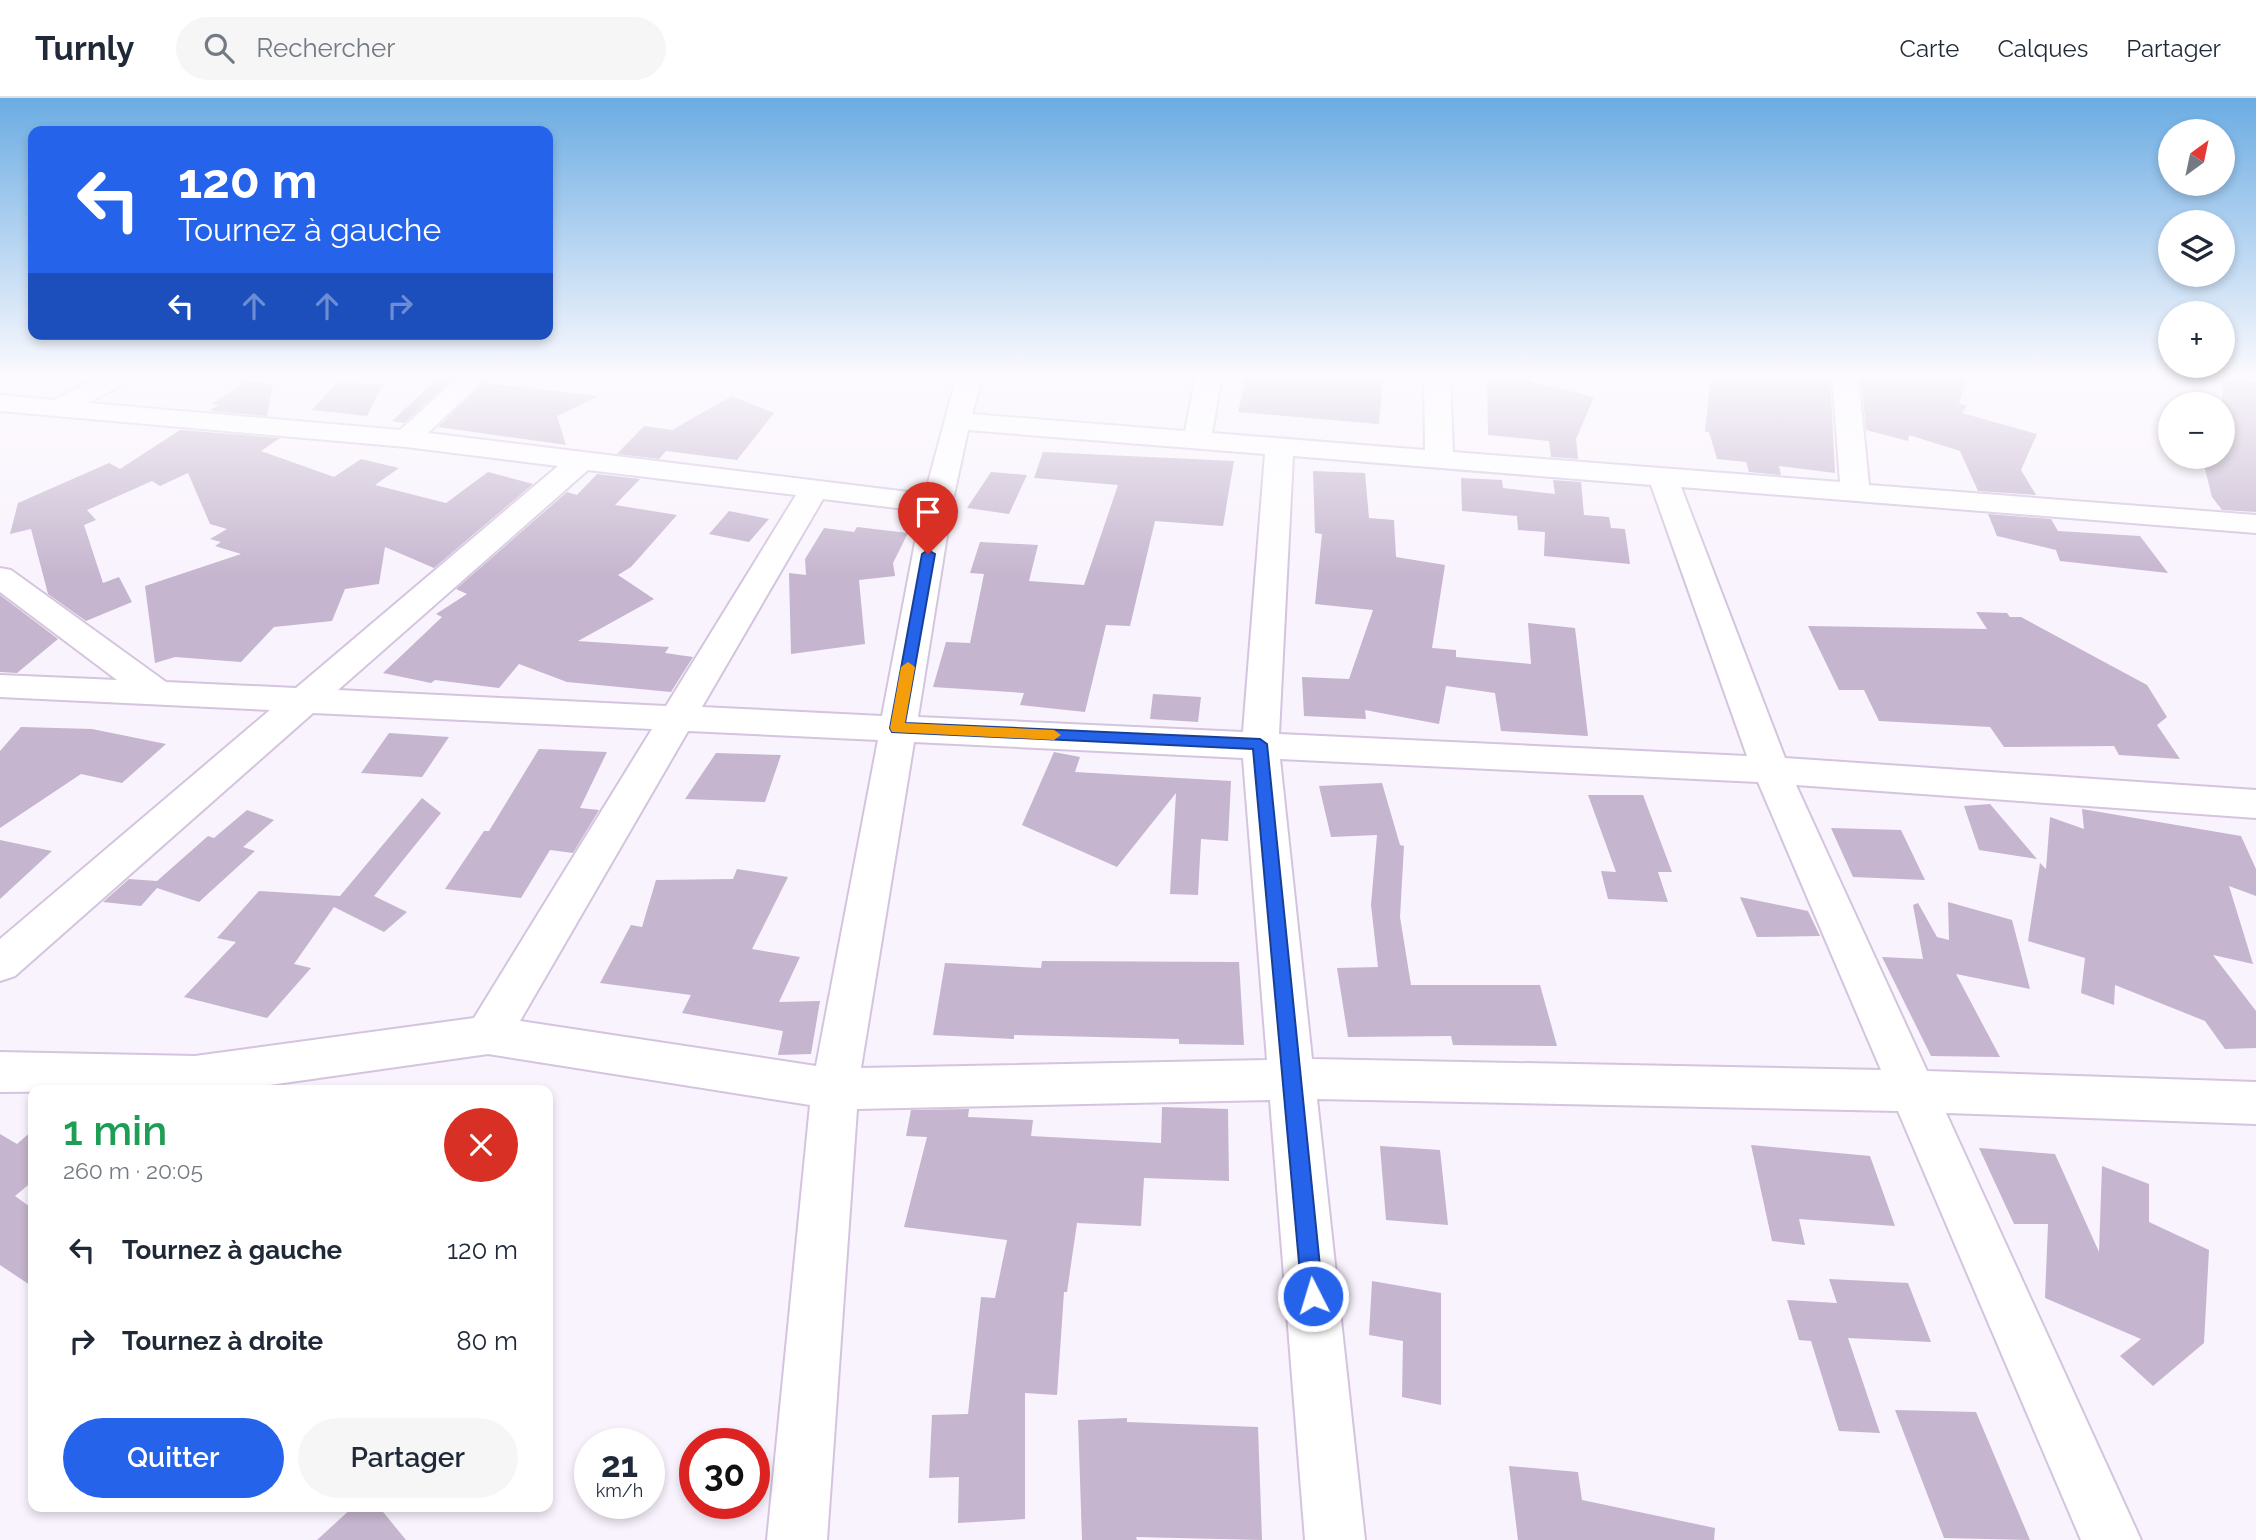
<!DOCTYPE html>
<html lang="fr">
<head>
<meta charset="utf-8">
<style>
	body { margin:0; font-family:Raleway,sans-serif; background:#f6f6f7; color:#1f2937; height:100vh; display:flex; flex-direction:column; font-size:26px; white-space:nowrap }
	* { box-sizing:border-box; margin:0 }
	p { font-size:23px; color:#747a83 }
	.icon { flex:none; width:38px; height:38px; fill:none; stroke:currentColor; stroke-width:2; stroke-linecap:round; stroke-linejoin:round }
	.map { position:relative; flex:1; overflow:hidden }
	.drawer { position:absolute; left:28px; top:987px; width:525px; height:427px; display:flex; flex-direction:column; background:#fff; border-radius:14px; box-shadow:0 4px 10px #0003 }
	.drawer>* { flex:none }
	.hud { position:absolute; left:28px; top:28px; width:525px; height:214px; border-radius:14px; box-shadow:0 4px 10px #0003; background:#2563eb; color:#fff; overflow:hidden }
	.needle { width:46px; rotate:33deg }
	.tools { position:absolute; left:2158px; top:21px; display:grid; gap:14px }
	.tools a { display:grid; place-items:center; width:77px; height:77px; border-radius:50%; background:#fff; box-shadow:0 4px 10px #0003; font-size:35px }
	.speed { position:absolute; left:574px; top:1330px; display:flex; gap:14px; font-size:35px; font-weight:700; text-align:center }
	.speed>* { display:grid; place-content:center; width:91px; height:91px; border-radius:50%; background:#fff; box-shadow:0 4px 10px #0003; line-height:1 }
	.speed small { font-size:18px; font-weight:400 }
	.speed .limit { border:10px solid #d22; background:#fff; color:#111 }
	.pin { position:absolute; display:grid; place-items:center; width:60px; height:60px; color:#fff; margin:-72px -30px; border-radius:50% 50% 50% 0; rotate:-45deg; box-shadow:0 0 7px #0007 }
	.pin .icon { rotate:45deg }
	.me { position:absolute; width:77px; margin:-38px; rotate:355deg; stroke-linejoin:round; filter:drop-shadow(0 0 5px #0008) }
	.turn { display:flex; align-items:center; gap:24px; height:147px; padding:0 35px; font-size:32px }
	.turn .icon { width:91px; height:91px; stroke-width:2.5 }
	.turn b { display:block; font-size:49px; line-height:60px }
	.lanes { display:flex; align-items:center; height:66px; padding:0 35px; background:#0003; justify-content:center; gap:35px; direction:ltr }
	.lanes .off { opacity:.35 }
	.round { display:grid; place-items:center; flex:none; width:74px; height:74px; border-radius:37px; background:#f6f6f7 }
	.headline { display:flex; align-items:center; justify-content:space-between; height:119px; padding:0 35px }
	h1 { font-size:42px; font-weight:600; line-height:52px; color:#1e9e55 }
	.action { display:flex; gap:14px; margin-top:auto; padding:14px 35px }
	.action a { flex:1; height:80px; border-radius:42px; background:#2563eb; color:#fff; font-size:28px; font-weight:600; line-height:80px; text-align:center }
	.action a+a { background:#f6f6f7; color:#1f2937 }
	ul { padding:0; list-style:none }
	li { display:flex; align-items:center; gap:21px; height:91px; padding:0 35px }
	li div { flex:1 }
	li b { display:block; font-size:26px }
	li em { font-style:normal }
	header { display:flex; align-items:center; gap:42px; box-sizing:border-box; height:98px; padding:0 35px; background:#fff; border-bottom:2px solid #e0e1e3 }
	header strong { font-size:33px }
	nav { display:flex; gap:38px; margin-inline-start:auto; font-size:24px }
	.search { width:490px; height:63px; background:#f6f6f7; display:flex; align-items:center; gap:18px; box-sizing:border-box; padding:0 24px; border-radius:38px; color:#747a83; font-size:26px }
	.map>svg:first-child { display:block }
</style>
</head>
<body>
<header>
<strong>Turnly</strong>
<div class="search"><svg class="icon" aria-label="search" viewBox="0 0 24 24"><circle cx="10" cy="10" r="6"/><path d="M15 15l6 6"/></svg>Rechercher</div>
<nav><a>Carte</a><a>Calques</a><a>Partager</a></nav>
</header>
<div class="map">
<svg width="2256" height="1442" viewBox="0 0 2256 1442">
	<rect width="100%" height="100%" fill="#f9f3fd"/>
	<path fill="#c5b5ce" d="M1247 277H1318L1383 282 1379 326 1238 314Z
		M1487 277H1531L1529 283 1594 299 1576 341 1578 361 1551 359 1549 343 1488 337Z
		M1711 277H1830L1835 375 1779 368 1781 377 1749 374 1746 364 1717 361 1709 334H1705Z
		M1861 277H1968L1959 305 1967 308 1962 315 2037 336 2021 372 2036 397 1978 393 1960 353 1909 337 1908 343 1866 332Z
		M2222 277 2256 285V414L2222 412 2212 399 2202 359H2222Z
		M438 280 452 282 404 325 392 323Z
		M246 283 273 286 267 318 209 313 218 307 212 306Z
		M336 285 383 286 367 318 312 312Z
		M484 285 599 298 557 318 566 347 438 329Z
		M732 298 774 315 737 362 666 353 659 361 617 356 644 328 672 332Z
		M180 332 280 340 261 353 334 379 361 361 399 370 375 387 446 405 488 374 533 386 434 470 385 449 379 486 345 491 332 523 274 529 241 564 175 559 155 565 145 488 241 456 215 448 221 444 210 441 227 431 210 426 188 375 160 388 152 383 87 412 96 422 84 427 103 485 119 479 132 504 86 523 48 496 31 431 10 436 18 405 109 365 120 371Z
		M1043 354 1234 363 1223 428 1155 423 1130 528 1106 527 1085 614 1020 607 1024 595 933 589 946 544 970 545 984 476 970 475 980 444 1038 447 1029 483 1084 487 1118 387 1034 380Z
		M1313 373 1365 375 1369 420 1394 422 1396 459 1445 467 1432 550 1456 552V559L1531 566 1528 525 1575 530 1588 638 1501 633 1495 595 1446 588 1439 626 1365 612 1366 621 1304 618 1302 579 1349 581 1373 512 1315 506 1322 436 1315 435Z
		M991 374 1027 377 1009 416 967 410Z
		M597 376 640 381 615 407 677 417 631 469 618 477 654 501 578 543 669 549 665 555 693 559 671 594 567 584 519 566 499 590 435 582 431 585 383 575 442 519 436 516 467 496 456 491 567 394 577 397Z
		M1461 380 1502 382 1503 390 1555 396 1553 382 1581 384 1584 417 1609 419 1611 430 1625 431 1630 466 1544 458 1545 434 1518 432 1517 418 1462 413Z
		M729 413 769 421 749 444 709 436Z
		M1988 416 2051 421 2058 433 2140 438 2168 475 2060 463 2056 452 1997 438Z
		M857 429 908 435 893 465 895 478 859 482 865 546 791 556 789 475 806 477 805 461 824 430 854 434Z
		M0 497 58 541 17 575 0 574Z
		M1976 514 2007 515 2010 519H2021L2147 587 2167 619 2157 627 2180 661 2119 657 2114 648 2004 649 1990 629 1879 623 1864 592H1839L1808 528 1987 531Z
		M1153 596 1201 599 1198 624 1150 621Z
		M21 629 92 631 166 646 122 685 81 676 0 730V653Z
		M389 635 449 639 422 679 361 675Z
		M539 651 607 654 580 710 599 712 573 755 550 752 521 800 445 791 484 733H489Z
		M1054 654 1080 659 1075 674 1231 683 1228 743 1201 741 1198 797 1170 796 1176 695 1117 769 1022 727Z
		M716 655 781 657 765 704 685 701Z
		M1382 685 1400 747 1404 748 1400 819 1411 887H1540L1557 948 1453 947 1451 938 1348 939 1337 870 1378 869 1371 807 1377 737 1331 739 1319 688Z
		M1588 697H1643L1672 774H1658L1668 804 1608 801 1601 773 1616 774Z
		M422 700 441 715 374 798 407 814 384 834 334 809 294 866 311 870 267 920 184 899 236 844 217 840 259 793 340 798Z
		M1990 706 2037 761 1979 752 1964 708Z
		M2082 711 2241 738 2256 771V798L2229 788 2253 866 2213 857 2256 913V950L2225 951 2205 923 2115 887 2114 907 2081 895 2085 860 2028 843 2040 765 2046 771 2050 719 2084 731Z
		M247 712 274 722 243 749 255 753 199 804 157 790 141 808 103 804 129 781 157 783 208 738 214 740Z
		M1831 730 1901 732 1925 782 1853 779Z
		M0 742 52 753 0 801Z
		M737 771 788 779 752 851 800 859 779 904 820 903 811 956 778 957 783 933 682 915 691 897 600 885 631 827 642 829 656 782 733 781Z
		M1740 799 1808 813 1820 838 1757 839Z
		M1948 804 2012 822 2030 891 1956 876 2000 959 1931 958 1882 859 1923 861 1913 807 1918 805 1937 839 1949 842Z
		M1042 863 1239 864 1244 947 1179 946V941L1014 937V941L933 937 945 865 1041 870Z
		M1162 1009 1228 1011 1229 1083 1144 1080 1141 1128 1077 1125 1067 1194H1064L1057 1297 1025 1295V1421L958 1425 959 1379 929 1380 932 1317 968 1316 981 1199 995 1200 1007 1142 904 1129 927 1039 906 1038 911 1012 969 1011 968 1019 1033 1022 1031 1038 1161 1045Z
		M33 1032V1083L15 1098 33 1111V1189L0 1167V1036L17 1046Z
		M1751 1047 1870 1058 1895 1128 1799 1121 1805 1147 1772 1143Z
		M1380 1048 1440 1052 1448 1127 1386 1122Z
		M1979 1050 2055 1056 2099 1154 2102 1068 2149 1086V1124L2209 1152 2204 1245 2153 1288 2120 1258 2141 1241 2045 1200 2048 1126H2014Z
		M1829 1181 1908 1185 1931 1244 1848 1240 1880 1335 1839 1333 1811 1243 1799 1242 1787 1202 1837 1205Z
		M1372 1183 1441 1195V1307L1402 1299 1403 1243 1369 1237Z
		M1895 1312 1976 1314 2030 1442 1944 1440Z
		M1127 1320V1324L1258 1329 1262 1442 1136 1439 1137 1442H1082L1078 1322Z
		M1509 1368 1578 1374 1582 1402 1715 1430 1714 1442H1518Z
		M353 1409H379L406 1442H317Z"/>
	<g fill="none" stroke-linecap="round" stroke-linejoin="round">
		<defs>
			<path id="minor" d="M102 277H134L130 282 88 305 400 332 461 277H489L428 335 925 396 957 277H983L972 316 1185 333 1196 277H1222L1212 335 1425 352 1424 277H1450L1453 354 1840 384 1832 277H1858L1869 387 2256 417V435L1681 389 1785 660 2256 692V720L1796 687 1927 973 2256 984V1026L1946 1015 2141 1442H2081L1898 1013 1317 1001 1365 1442H1305L1270 1002 857 1011 827 1442H767L810 1007 488 956 235 992 0 994V954L195 958 474 920 652 631 313 615 15 878 0 883V841L270 612 0 599V577L117 582 0 494V470L11 472 166 584 296 590 558 368 406 349 0 313V297L54 302ZM968 332 1265 356 1243 634 918 619 952 406ZM1293 358 1651 387 1747 658 1279 636ZM588 372 796 397 666 608 338 592ZM823 401 921 413 882 618 702 609ZM688 633 878 642 816 968 520 923ZM914 644 1243 660 1267 962 861 970ZM1280 661 1758 684 1881 972 1312 961Z"/>
		</defs>
		<use href="#minor" stroke="#d4c4de" stroke-width="4"/>
		<use href="#minor" fill="#fff" fill-rule="evenodd"/>
	</g>
	<linearGradient id="sky" x2="0" y2="1"><stop stop-color="#6bace3"/><stop offset="0.58" stop-color="#fcfafe"/><stop offset="1" stop-color="#fcfafe" stop-opacity="0"/></linearGradient>
	<rect width="2256" height="479" fill="url(#sky)"/>
	<path fill="#2563eb" stroke="#184099" stroke-width="2" d="M928 452 935 456 905 625 1260 641 1267 646 1323 1198 1320 1206 1313 1209 1305 1206 1302 1198 1253 651 892 634 890 630 922 456Z"/>
	<path fill="#f59e0b" d="M908 564 915 569 905 625 1054 632 1061 637 1054 642 892 634 890 630 901 569Z"/>
</svg>
<div class="tools">
<a><svg class="needle" viewBox="-14 -14 28 28"><path d="M0-13l5 13h-10z" fill="#e53935"/><path d="M0 13l5-13h-10z" fill="#747a83"/></svg></a>
<a><svg class="icon" aria-label="layers" viewBox="0 0 24 24"><path d="M12 4l9 5-9 5-9-5zM3 14l9 5 9-5"/></svg></a>
<a>+</a>
<a>−</a>
</div>
<div class="speed"><div>21<small>km/h</small></div><div class="limit">30</div></div>
<div class="pin" style="left:928px;top:456px;background:#d93025"><svg class="icon" aria-label="arrive" viewBox="0 0 24 24"><path d="M6 21V4h12l-3 4 3 4H6"/></svg></div>
<svg class="me" style="left:1313px;top:1198px" viewBox="-20 -20 40 40"><circle r="17" fill="#2563eb" stroke="#fff" stroke-width="3"/><path d="M0-11L8 9 0 5-8 9z" fill="#fff"/></svg>
<div class="hud">
<div class="turn"><svg class="icon" aria-label="left" viewBox="0 0 24 24"><path d="M17 20v-9H6M10 6l-5 5 5 5"/></svg><div><b>120 m</b>Tournez à gauche</div></div>
<div class="lanes"><svg class="icon" aria-label="left" viewBox="0 0 24 24"><path d="M17 20v-9H6M10 6l-5 5 5 5"/></svg><svg class="icon off" aria-label="ahead" viewBox="0 0 24 24"><path d="M12 20V5M6 11l6-6 6 6"/></svg><svg class="icon off" aria-label="ahead" viewBox="0 0 24 24"><path d="M12 20V5M6 11l6-6 6 6"/></svg><svg class="icon off" aria-label="right" viewBox="0 0 24 24"><path d="M7 20v-9h11M14 6l5 5-5 5"/></svg></div>
</div>
<section class="drawer">
<div class="headline"><div><h1>1 min</h1><p>260 m · 20:05</p></div><a class="round" style="background:#d93025;color:#fff"><svg class="icon" aria-label="close" viewBox="0 0 24 24"><path d="M6 6l12 12M18 6L6 18"/></svg></a></div>
<ul>
<li><svg class="icon" aria-label="left" viewBox="0 0 24 24"><path d="M17 20v-9H6M10 6l-5 5 5 5"/></svg><div><b>Tournez à gauche</b></div><em>120 m</em></li>
<li><svg class="icon" aria-label="right" viewBox="0 0 24 24"><path d="M7 20v-9h11M14 6l5 5-5 5"/></svg><div><b>Tournez à droite</b></div><em>80 m</em></li>
</ul>
<div class="action"><a>Quitter</a><a>Partager</a></div>
</section>
</div>
</body>
</html>
